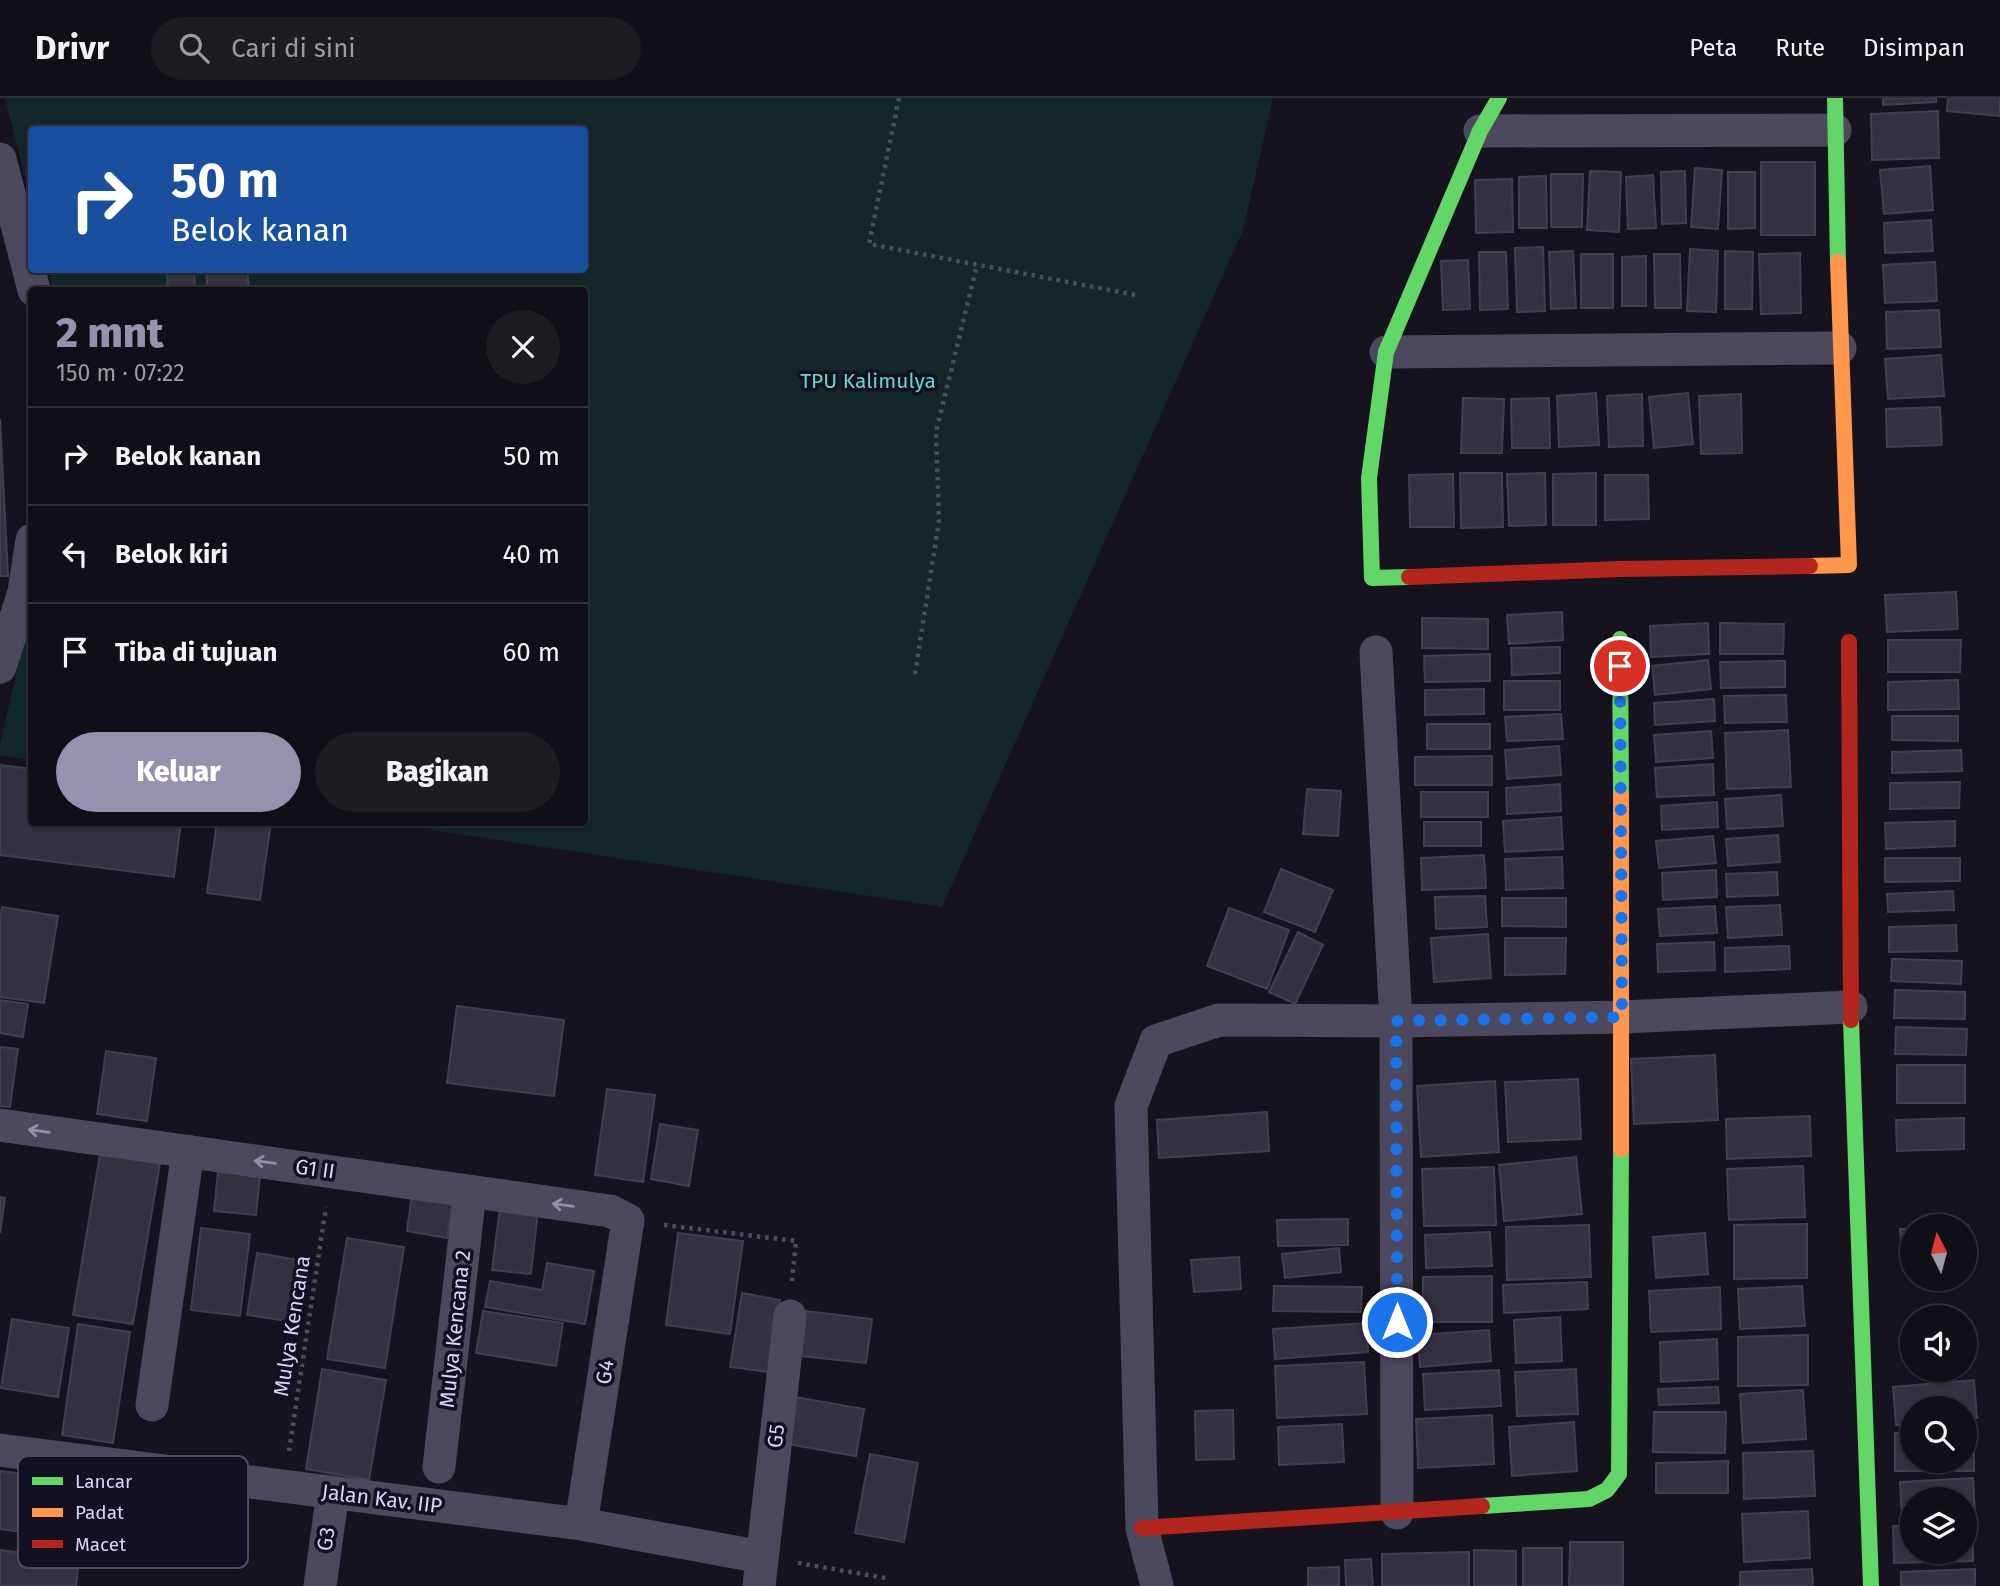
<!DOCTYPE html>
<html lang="id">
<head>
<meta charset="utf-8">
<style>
	body { margin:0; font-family:"Fira Sans",sans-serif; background:#1e1c23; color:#f1f3f6; height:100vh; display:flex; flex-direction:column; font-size:26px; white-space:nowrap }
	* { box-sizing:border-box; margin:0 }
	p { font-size:23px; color:#9c9ca1 }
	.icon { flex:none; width:38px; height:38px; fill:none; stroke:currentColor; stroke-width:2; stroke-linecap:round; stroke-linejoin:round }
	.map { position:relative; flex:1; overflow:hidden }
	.sheet { position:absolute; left:28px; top:189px; width:560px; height:539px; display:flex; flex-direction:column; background:#100e16; border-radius:7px; box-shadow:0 2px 5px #0004,0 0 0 2px #302e35 }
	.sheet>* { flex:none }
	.banner { position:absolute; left:28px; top:28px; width:560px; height:147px; border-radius:7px; box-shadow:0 2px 5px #0004,0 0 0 2px #302e35; background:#1a4fa0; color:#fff; overflow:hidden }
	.needle { width:46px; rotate:354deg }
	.fabs { position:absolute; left:1900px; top:1116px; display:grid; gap:14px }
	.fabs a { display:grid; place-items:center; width:77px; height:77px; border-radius:50%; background:#100e16; box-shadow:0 2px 5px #0004,0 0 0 2px #302e35; font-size:35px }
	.pin { position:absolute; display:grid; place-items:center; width:60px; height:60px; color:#fff; margin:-30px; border:4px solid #fff; border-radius:50%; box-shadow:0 2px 7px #0007 }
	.me { position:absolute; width:77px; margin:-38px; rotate:0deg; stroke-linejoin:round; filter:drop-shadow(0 0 5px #0008) }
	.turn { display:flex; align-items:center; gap:24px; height:147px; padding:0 28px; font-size:32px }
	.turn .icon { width:91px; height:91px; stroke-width:2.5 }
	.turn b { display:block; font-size:49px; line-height:60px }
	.round { display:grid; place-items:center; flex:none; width:74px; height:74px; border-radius:37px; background:#1e1c23 }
	.headline { display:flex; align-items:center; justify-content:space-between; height:119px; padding:0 28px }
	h1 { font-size:42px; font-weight:800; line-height:52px; color:#9790ae }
	.action { display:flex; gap:14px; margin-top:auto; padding:14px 28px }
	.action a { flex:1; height:80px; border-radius:42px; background:#9790ae; color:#fff; font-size:28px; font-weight:800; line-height:80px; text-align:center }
	.action a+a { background:#1e1c23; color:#f1f3f6 }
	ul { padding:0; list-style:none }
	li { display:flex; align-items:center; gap:21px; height:98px; padding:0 28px; border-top:2px solid #302e35 }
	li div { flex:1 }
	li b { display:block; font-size:26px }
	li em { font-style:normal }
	header { display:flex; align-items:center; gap:42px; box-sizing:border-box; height:98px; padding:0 35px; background:#100e16; border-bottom:2px solid #302e35 }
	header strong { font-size:33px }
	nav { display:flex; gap:38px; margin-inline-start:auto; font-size:24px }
	.search { width:490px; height:63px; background:#1e1c23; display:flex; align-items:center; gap:18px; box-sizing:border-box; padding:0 24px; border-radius:38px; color:#9c9ca1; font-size:26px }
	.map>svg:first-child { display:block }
</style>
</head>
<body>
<header>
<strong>Drivr</strong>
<div class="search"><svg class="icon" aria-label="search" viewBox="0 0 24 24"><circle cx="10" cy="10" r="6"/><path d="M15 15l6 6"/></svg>Cari di sini</div>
<nav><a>Peta</a><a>Rute</a><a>Disimpan</a></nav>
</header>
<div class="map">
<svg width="2000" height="1488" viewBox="0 0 2000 1488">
	<rect width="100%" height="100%" fill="#16131e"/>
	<path fill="#132729" d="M5 0H1273L1243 132 942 809 386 725 584 724V192H53L49 172H584V32H32L31 102Z
		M31 512V662L0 657V647Z"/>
	<path fill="#363140" stroke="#443e51" stroke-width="2" d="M1883 0H1936V4L1883 7Z
		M1948 0H2000V18L1947 13Z
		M1938 13 1939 60 1872 62 1871 16Z
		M1761 64H1815V137H1761Z
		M1930 68 1933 112 1884 116 1880 72Z
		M1695 70 1722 72 1718 131 1691 129Z
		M1590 73 1621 74 1619 134 1587 132Z
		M1685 73 1686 125 1662 126 1661 74Z
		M1728 74H1755V130L1728 131Z
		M1551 76H1583L1582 129H1551Z
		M1653 77 1656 130 1628 131 1626 79Z
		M1546 78 1547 130H1519V79Z
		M1512 81 1513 134 1476 135 1475 82Z
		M1931 122 1933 153 1885 155 1884 125Z
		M1543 149 1545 213 1517 214 1515 150Z
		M1690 151 1718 153 1716 214 1687 213Z
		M1573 153 1576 210 1551 211 1549 154Z
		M1725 153 1753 154 1752 211H1725Z
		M1479 154H1506L1508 211 1480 212Z
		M1800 155 1801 215 1761 216 1759 156Z
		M1581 156H1613V210H1581Z
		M1654 156H1680L1681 210H1655Z
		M1646 158V208H1622V159Z
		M1468 162 1470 211 1443 212 1441 163Z
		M1935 164 1937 203 1885 205 1883 167Z
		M167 172H194L195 192H168Z
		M206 172H247L249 192H208Z
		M1939 212 1941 249 1887 251 1886 214Z
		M1941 257 1944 298 1888 301 1885 261Z
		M1596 295 1599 347 1559 349 1557 298Z
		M1688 295 1693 346 1654 350 1649 299Z
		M1642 296 1643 348 1609 349 1607 298Z
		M1741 296 1742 355 1701 356 1699 298Z
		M1463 300 1504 301 1502 355H1461Z
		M1549 300 1550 350H1512L1511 301Z
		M1940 309 1942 347 1887 349 1886 311Z
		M0 321 8 478H0Z
		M1460 375H1502L1503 429 1461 430Z
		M1545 375 1546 427 1509 428 1507 376Z
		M1596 375V427H1553V376Z
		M1453 376 1454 429H1410L1409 377Z
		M1605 377H1648L1649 421 1605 422Z
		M1956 494 1958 531 1887 534 1885 497Z
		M1562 514 1563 542 1509 546 1507 517Z
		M1422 520 1488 521V551L1422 550Z
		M1708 525 1709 556 1651 559 1650 528Z
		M1720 525 1784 526 1783 556H1720Z
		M1888 542H1961L1960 574H1888Z
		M1560 549V575L1512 577 1511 550Z
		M1490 556V583L1425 584 1424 558Z
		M1708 562 1711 591 1655 597 1652 568Z
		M1785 563V589L1721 590 1720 564Z
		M1958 582 1959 611 1888 612V584Z
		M1504 583H1560V612H1504Z
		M1484 591V616L1425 617V592Z
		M1786 597 1787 624 1725 625 1724 598Z
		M1714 601 1715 623 1655 627 1654 605Z
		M1561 616 1563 641 1507 643 1505 619Z
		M1892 618H1958V643L1892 642Z
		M1427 626H1490V651H1427Z
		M1788 632 1791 689 1727 691 1725 635Z
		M1711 633 1713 660 1656 664 1654 637Z
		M1559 648 1561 677 1507 681 1505 652Z
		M1961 652 1962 673 1892 675V654Z
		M1492 658V687H1415V659Z
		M1713 666 1714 697 1657 699 1655 670Z
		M0 667 32 671V724H181L174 779 0 757Z
		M1960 684 1959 710 1890 711V685Z
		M1560 686 1561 713 1507 716 1506 690Z
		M1307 691 1341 693 1338 738 1303 736Z
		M1421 694H1488V719H1421Z
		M1781 697 1783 728 1727 731 1725 701Z
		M1717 704 1718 729 1662 732 1661 708Z
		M1561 719 1563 751 1505 754 1503 723Z
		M1955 723V748L1886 751 1885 725Z
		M217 724H271L260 802 207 795Z
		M1424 724H1481V748H1424Z
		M1778 737 1780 764 1728 768 1726 741Z
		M1713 738 1716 765 1659 770 1656 743Z
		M1484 757 1486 790 1422 792 1421 760Z
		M1562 759 1563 790 1506 792 1505 761Z
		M1885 760H1960V783L1885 784Z
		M1281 771 1333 792 1315 834 1264 814Z
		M1716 772 1717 799 1663 802 1662 775Z
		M1777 774 1778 797 1727 799 1726 776Z
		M1953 793 1954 812 1888 814 1887 796Z
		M1485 798 1487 829 1436 831 1435 799Z
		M1502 800H1566V829L1502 828Z
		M1780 807 1782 837 1728 840 1726 809Z
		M1715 808 1717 835 1660 838 1658 811Z
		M2 809 58 818 44 905 0 899V822Z
		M1229 810 1289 832 1267 891 1207 868Z
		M1956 827 1957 853 1889 854V829Z
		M1298 834 1323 847 1295 906 1269 894Z
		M1488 836 1491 880 1434 884 1431 840Z
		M1505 840H1566L1565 876 1505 877Z
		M1714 844 1715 872 1658 874 1657 846Z
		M1789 848 1790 871 1725 874V850Z
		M1892 861 1962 863 1961 886 1891 883Z
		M1895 892 1965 894V921L1894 920Z
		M0 902 28 906 23 939 0 935Z
		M457 908 564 922 554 998 447 985Z
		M1896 929 1967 931 1966 957 1895 956Z
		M0 949 18 951 10 1009 0 1008Z
		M106 953 156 960 147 1023 97 1016Z
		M1715 957 1718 1022 1634 1026 1631 961Z
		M1897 967H1965V1005H1897Z
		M1578 981 1581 1041 1508 1044 1505 984Z
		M1495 983 1499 1054 1421 1059 1417 988Z
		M607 991 655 997 643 1084 595 1077Z
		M1267 1014 1269 1053 1159 1060 1157 1022Z
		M1810 1018 1811 1058 1727 1061 1726 1021Z
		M1964 1020V1051L1897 1053 1896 1022Z
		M660 1026 698 1032 689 1088 651 1081Z
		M100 1056 160 1065 133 1226 73 1217Z
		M1576 1059 1582 1116 1504 1123 1499 1067Z
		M1803 1068 1805 1119 1729 1122 1727 1071Z
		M1494 1069 1496 1127 1424 1128 1422 1071Z
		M218 1074 260 1078 256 1117 214 1113Z
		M412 1097 453 1103 447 1140 407 1133Z
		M0 1099 5 1100 0 1135Z
		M500 1109 538 1113 531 1176 492 1172Z
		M1348 1121V1147L1278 1148 1277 1122Z
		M1807 1126V1180L1734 1181V1127Z
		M1589 1127 1591 1179 1507 1182 1506 1129Z
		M1968 1127 1970 1168H1965V1129H1940Z
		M201 1130 250 1136 240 1218 191 1212Z
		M1900 1131H1913V1172L1903 1173Z
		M1490 1134 1492 1168 1426 1170 1425 1137Z
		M678 1135 743 1143 730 1236 666 1227Z
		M1705 1135 1708 1176 1656 1180 1653 1139Z
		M347 1140 404 1149 385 1270 327 1261Z
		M1339 1150 1341 1174 1285 1180 1282 1156Z
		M257 1155 305 1163 295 1224 247 1217Z
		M1239 1159 1241 1191 1194 1194 1191 1162Z
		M547 1165 594 1173 585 1226 485 1209 490 1183 542 1192Z
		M1492 1178V1224H1423V1179Z
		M1587 1184 1588 1211 1504 1215 1503 1187Z
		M1274 1188 1362 1189 1361 1214 1273 1213Z
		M1802 1188 1805 1228 1740 1231 1738 1191Z
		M1720 1189 1721 1231 1651 1234 1649 1193Z
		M742 1195 780 1202 768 1274 730 1269Z
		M483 1213 563 1225 556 1268 476 1255Z
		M806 1213 872 1221 866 1265 801 1258Z
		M1560 1219 1562 1263 1516 1265 1514 1222Z
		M12 1221 69 1230 58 1299 1 1290Z
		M1366 1225 1368 1254 1275 1261 1273 1231Z
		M78 1226 130 1234 113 1345 62 1337Z
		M1489 1232 1491 1263 1420 1269 1418 1237Z
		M1808 1237V1287L1738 1288V1239Z
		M1717 1241 1718 1281 1661 1284 1660 1244Z
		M1364 1264 1367 1316 1277 1320 1275 1268Z
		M322 1271 386 1282 369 1382 306 1371Z
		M1576 1271 1578 1316 1517 1318 1515 1274Z
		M1499 1272 1501 1308 1425 1312 1423 1276Z
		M1974 1282 1977 1320 1965 1321V1311H1913V1326L1896 1327 1893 1289Z
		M1718 1289 1719 1305 1659 1307 1658 1291Z
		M1803 1292 1806 1341 1743 1345 1740 1296Z
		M795 1299 864 1311 856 1358 787 1346Z
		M1233 1312 1234 1361 1196 1362 1195 1313Z
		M1654 1314H1726L1725 1355 1653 1354Z
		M1492 1317 1494 1366 1418 1370 1416 1321Z
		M1574 1324 1577 1373 1512 1378 1509 1329Z
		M1342 1326 1344 1364 1279 1367 1278 1329Z
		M1965 1334H1974V1373H1895V1335H1913V1363H1965Z
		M1813 1353 1815 1398 1744 1401 1743 1355Z
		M870 1356 918 1365 904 1444 855 1435Z
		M1728 1363V1395H1656V1365Z
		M0 1373 91 1384 84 1442 0 1431Z
		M1973 1380 1975 1417H1965V1402H1913V1420H1902L1900 1384Z
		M1808 1413 1810 1460 1744 1464 1742 1416Z
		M1965 1427H1972L1973 1463 1894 1465 1893 1428H1913V1454H1965Z
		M1570 1444H1623V1488H1569Z
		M1523 1450H1562V1488H1523Z
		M0 1452 79 1462 76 1488H0Z
		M1474 1452 1516 1453V1488H1474Z
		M1469 1454V1488H1382V1456Z
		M1371 1461 1373 1488H1346L1345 1462Z
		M1339 1469V1488H1308V1470Z
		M1812 1471 1813 1488H1740V1474Z
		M1975 1471V1488H1901V1474Z"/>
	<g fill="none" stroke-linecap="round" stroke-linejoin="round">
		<path stroke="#47505e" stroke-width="4.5" stroke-dasharray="3.5 5" stroke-linecap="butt" d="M899 0 869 146 1136 197
			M915 576 939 423 936 334 977 167
			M664 1127 796 1143 792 1183
			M289 1353 326 1109
			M798 1465 886 1480"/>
		<path stroke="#4c495e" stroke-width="33" d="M1480 33 1835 32
			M0 61 34 192
			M1386 254 1840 250
			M1376 554 1396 923 1397 1415
			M0 569 24 494 32 442
			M0 1027 610 1113 628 1122 581 1426
			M152 1307 188 1053
			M0 1352 581 1426 762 1459
			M439 1369 470 1094
			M320 1488 333 1394
			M759 1488 790 1218
			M1157 1488 1142 1430 1131 1008 1156 943 1219 922 1396 923 1622 919 1851 909"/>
		<path stroke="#63d668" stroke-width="16" d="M1835 0 1838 164
			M1409 479 1372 480 1369 380 1386 254 1480 33 1499 0
			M1620 541 1621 698
			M1851 922 1871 1488
			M1482 1408 1589 1401 1607 1392 1619 1376 1621 1051"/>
		<path stroke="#ff974d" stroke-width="16" d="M1810 468 1849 467 1838 164
			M1621 698V1051"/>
		<path stroke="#b3261e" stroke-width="16" d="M1409 479 1620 471 1810 468
			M1849 544 1851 922
			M1142 1430 1482 1408"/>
	</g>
	<defs><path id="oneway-shaft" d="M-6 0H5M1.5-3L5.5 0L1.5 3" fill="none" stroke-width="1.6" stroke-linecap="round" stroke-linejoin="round" transform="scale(1.75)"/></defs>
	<g stroke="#948ead">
		<use href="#oneway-shaft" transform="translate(39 1033) rotate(-172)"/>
		<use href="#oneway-shaft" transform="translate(265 1064) rotate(-172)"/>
		<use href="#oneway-shaft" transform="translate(563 1107) rotate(-172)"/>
	</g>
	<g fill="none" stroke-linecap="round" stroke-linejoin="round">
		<path stroke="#1a73e8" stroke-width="12" stroke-dasharray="0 21.6" d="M1397 1224 1396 923 1622 919 1620 568"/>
	</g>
	<g text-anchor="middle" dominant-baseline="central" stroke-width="7" stroke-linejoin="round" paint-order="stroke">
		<g font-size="21" fill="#65d7c4" stroke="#140f22">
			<text x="868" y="283">TPU Kalimulya</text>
		</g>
		<g font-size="21" fill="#dcd3fc" stroke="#140f22">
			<text transform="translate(315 1071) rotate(8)">G1 II</text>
			<text transform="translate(292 1228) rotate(-81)">Mulya Kencana</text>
			<text transform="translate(455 1231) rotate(-84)">Mulya Kencana 2</text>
			<text transform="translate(605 1274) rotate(-81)">G4</text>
			<text transform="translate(776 1338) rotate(-83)">G5</text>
			<text transform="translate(382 1401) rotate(7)">Jalan Kav. IIP</text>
			<text transform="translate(326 1441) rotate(-82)">G3</text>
		</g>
	</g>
	<rect x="18" y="1358" width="230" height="112" rx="10" fill="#140f22" stroke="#504a63" stroke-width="2"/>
	<rect x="32" y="1379" width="31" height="8" fill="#63d668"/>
	<rect x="32" y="1410" width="31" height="9" fill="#ff974d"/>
	<rect x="32" y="1442" width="31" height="8" fill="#b3261e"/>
	<g font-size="19" fill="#dcd3fc">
		<text x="75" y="1390">Lancar</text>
		<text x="75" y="1421">Padat</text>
		<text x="75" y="1453">Macet</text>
	</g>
</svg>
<div class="fabs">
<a><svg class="needle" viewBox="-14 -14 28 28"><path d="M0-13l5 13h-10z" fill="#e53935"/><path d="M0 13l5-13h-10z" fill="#9c9ca1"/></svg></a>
<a><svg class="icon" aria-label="sound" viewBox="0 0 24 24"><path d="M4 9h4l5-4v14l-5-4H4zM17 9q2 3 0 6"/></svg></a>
<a><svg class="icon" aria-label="search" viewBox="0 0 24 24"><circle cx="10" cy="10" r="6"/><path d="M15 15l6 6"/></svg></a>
<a><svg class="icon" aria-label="layers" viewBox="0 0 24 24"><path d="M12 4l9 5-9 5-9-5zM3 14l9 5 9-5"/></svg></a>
</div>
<div class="pin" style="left:1620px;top:568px;background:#d93025"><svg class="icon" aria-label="arrive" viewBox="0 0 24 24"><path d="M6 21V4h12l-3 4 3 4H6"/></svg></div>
<svg class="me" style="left:1397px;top:1224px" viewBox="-20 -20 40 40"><circle r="17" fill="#1a73e8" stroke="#fff" stroke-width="3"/><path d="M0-11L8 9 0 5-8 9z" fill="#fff"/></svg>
<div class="banner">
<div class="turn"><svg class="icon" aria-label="right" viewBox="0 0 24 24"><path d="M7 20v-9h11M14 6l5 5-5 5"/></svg><div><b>50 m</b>Belok kanan</div></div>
</div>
<section class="sheet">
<div class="headline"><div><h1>2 mnt</h1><p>150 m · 07:22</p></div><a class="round"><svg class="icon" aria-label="close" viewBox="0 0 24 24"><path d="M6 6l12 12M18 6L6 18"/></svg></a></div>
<ul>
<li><svg class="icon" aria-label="right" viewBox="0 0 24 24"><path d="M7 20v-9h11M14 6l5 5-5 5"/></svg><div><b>Belok kanan</b></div><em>50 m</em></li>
<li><svg class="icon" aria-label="left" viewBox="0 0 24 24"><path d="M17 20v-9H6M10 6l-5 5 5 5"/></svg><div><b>Belok kiri</b></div><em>40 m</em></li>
<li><svg class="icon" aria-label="arrive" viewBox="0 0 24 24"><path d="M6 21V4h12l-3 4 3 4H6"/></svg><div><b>Tiba di tujuan</b></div><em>60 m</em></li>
</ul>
<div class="action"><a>Keluar</a><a>Bagikan</a></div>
</section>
</div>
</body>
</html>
